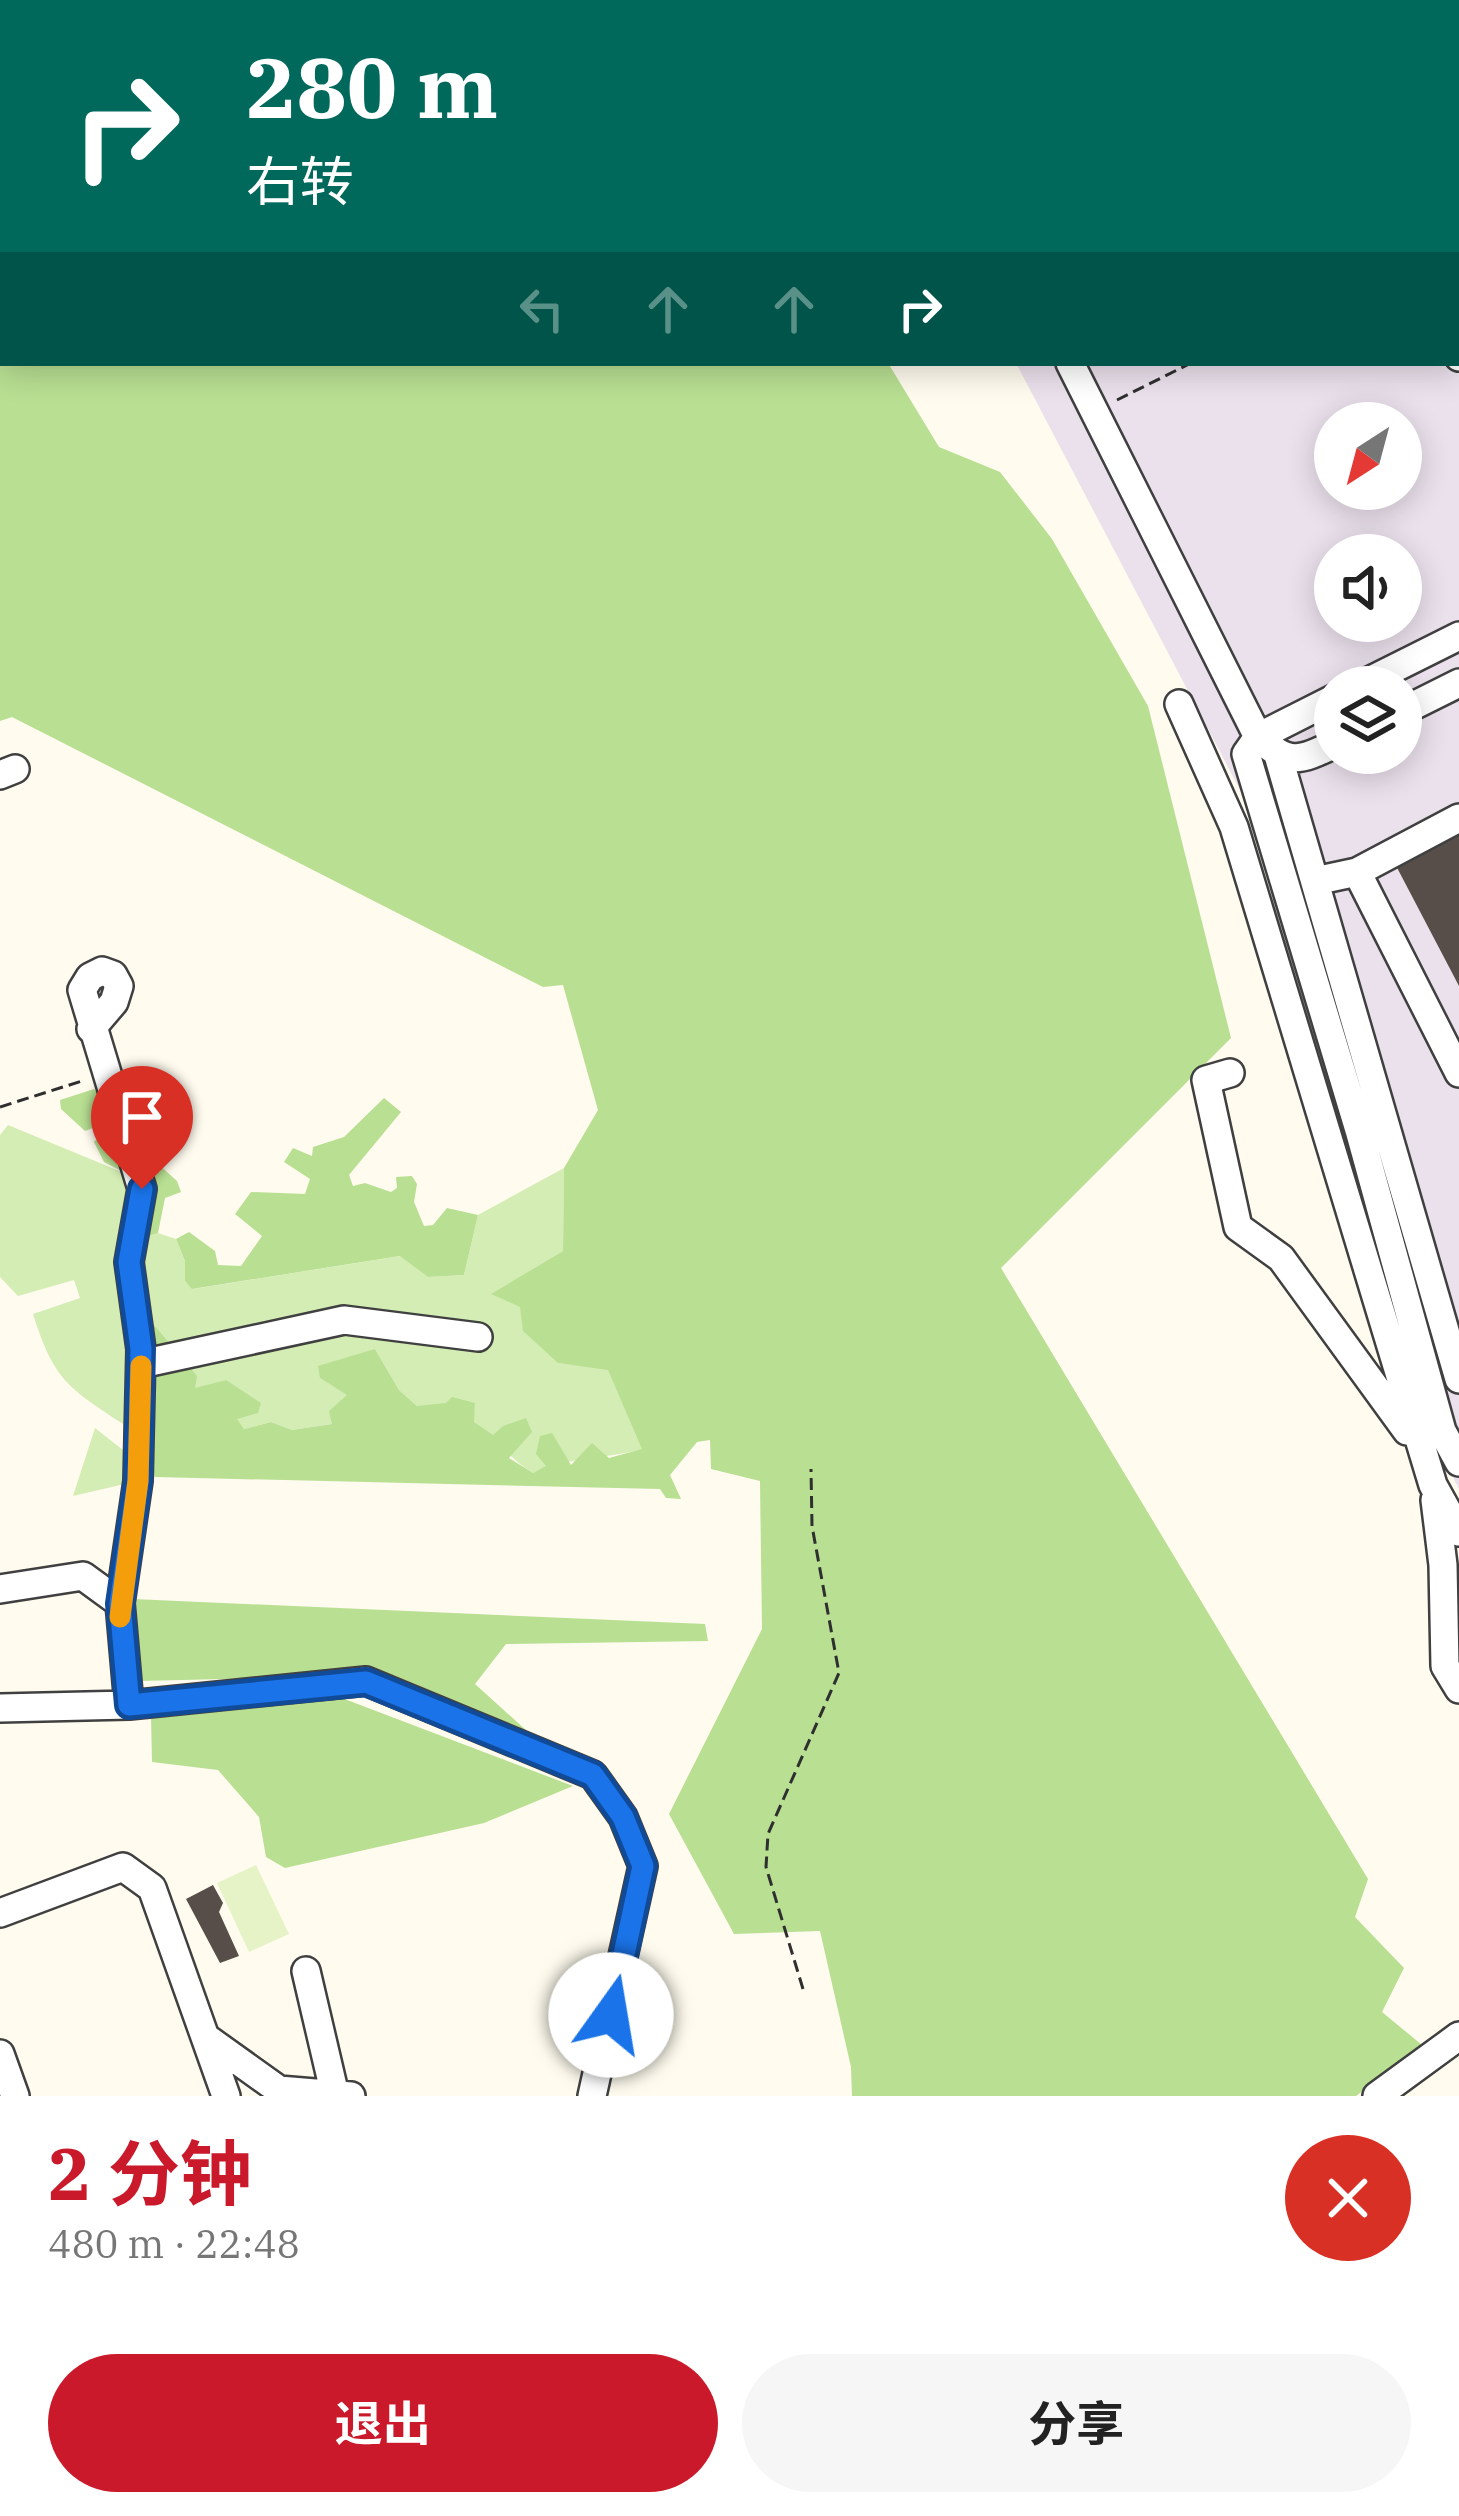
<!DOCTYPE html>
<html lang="zh">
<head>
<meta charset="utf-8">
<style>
	body { margin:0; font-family:"IBM Plex Serif","Noto Sans SC",serif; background:#f6f6f6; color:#222; height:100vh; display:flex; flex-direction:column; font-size:45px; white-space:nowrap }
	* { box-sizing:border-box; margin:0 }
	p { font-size:39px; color:#767676 }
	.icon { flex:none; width:66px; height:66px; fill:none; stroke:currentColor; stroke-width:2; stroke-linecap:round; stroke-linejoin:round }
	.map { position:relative; height:2096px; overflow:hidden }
	.details { display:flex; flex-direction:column; background:#fff; flex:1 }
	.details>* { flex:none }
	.guide { position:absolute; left:0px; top:0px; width:1461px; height:366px; box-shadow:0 6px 30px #0003; background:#00695c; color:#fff; overflow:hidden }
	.needle { width:78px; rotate:216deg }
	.buttons { position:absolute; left:1314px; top:402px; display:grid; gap:24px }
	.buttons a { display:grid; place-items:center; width:108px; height:108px; border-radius:50%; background:#fff; box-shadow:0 6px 30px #0003; font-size:60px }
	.pin { position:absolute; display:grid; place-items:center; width:102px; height:102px; color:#fff; margin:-123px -51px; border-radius:50% 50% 50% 0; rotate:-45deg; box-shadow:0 0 12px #0007 }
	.pin .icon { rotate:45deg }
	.me { position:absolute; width:132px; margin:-66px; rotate:13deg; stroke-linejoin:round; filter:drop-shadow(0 0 9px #0008) }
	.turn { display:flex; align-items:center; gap:42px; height:252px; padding:0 48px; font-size:54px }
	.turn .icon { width:156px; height:156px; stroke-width:2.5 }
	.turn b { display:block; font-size:84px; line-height:102px }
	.lanes { display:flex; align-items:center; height:114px; padding:0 48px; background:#0003; justify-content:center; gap:60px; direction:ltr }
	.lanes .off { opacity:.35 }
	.round { display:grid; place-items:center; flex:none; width:126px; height:126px; border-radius:63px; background:#f6f6f6 }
	.overview { display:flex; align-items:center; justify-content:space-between; height:204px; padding:0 48px }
	h1 { font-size:72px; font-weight:700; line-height:90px; color:#ca192a }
	.primary-button { display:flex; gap:24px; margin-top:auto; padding:24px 48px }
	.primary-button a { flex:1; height:138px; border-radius:72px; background:#ca192a; color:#fff; font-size:48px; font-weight:700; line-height:138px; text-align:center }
	.primary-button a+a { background:#f6f6f6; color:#222 }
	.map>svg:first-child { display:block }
</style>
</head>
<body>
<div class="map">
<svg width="1459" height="2096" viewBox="0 0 1459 2096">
	<rect width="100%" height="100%" fill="#fffbee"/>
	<path fill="#ebe1ed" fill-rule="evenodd" d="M826 0H1459V1489L1433 1439 1251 811 1016 363H1458V3ZM1335 423H1401V489H1335ZM1335 555H1401V621H1335ZM1335 687H1401V753H1335Z"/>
	<path fill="#d4edb4" d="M8 1125 129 1175 143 1237 158 1233 176 1239 185 1261V1281L193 1289 401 1256 428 1277 464 1275 478 1215 564 1168 563 1251 492 1294 521 1307 558 1363 608 1369 643 1449C607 1459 566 1457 533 1473 509 1459 497 1438 473 1422L475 1404 417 1406 399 1390 375 1349 320 1378 348 1395 332 1424 292 1430 271 1422 244 1429 236 1419 226 1380 195 1389 155 1326 148 1460 155 1477 73 1496 95 1428 123 1450V1424C67 1387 54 1380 33 1314L80 1298 74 1280 18 1296 0 1277V1135Z"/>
	<path fill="#b8df92" d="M0 0H749L750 3H3V363H888L939 447 1000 472 1052 539 1148 706 1231 1038 1001 1268 1368 1879 1355 1917 1404 1968 1382 2012 1422 2045 1356 2096H852L851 2067 820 1931 734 1934 669 1814 762 1629 760 1481 711 1469 710 1440 697 1442 670 1475 681 1499 666 1498 660 1489 155 1477 148 1460 154 1325 197 1376 195 1388 226 1380 261 1403 258 1413 237 1419 244 1429 271 1422 292 1430 332 1424 329 1411 347 1395 320 1378 318 1366 375 1349 399 1390 417 1406 446 1403 452 1397 475 1403 474 1422 493 1435 503 1426 526 1418 532 1432 509 1458 533 1473 546 1466 536 1454 540 1436 552 1433 571 1465 592 1443 609 1458 642 1449 608 1370 558 1363 523 1331 520 1307 491 1294 563 1251 564 1168 598 1110 563 985 543 987 12 717 0 721Z
		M138 1071 163 1116 137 1124 131 1136 147 1142V1154L177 1181 181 1192 165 1198 158 1233 142 1238 129 1175 104 1162 94 1142 102 1133 98 1126 85 1131 61 1109 60 1100 94 1089 104 1101 116 1083Z
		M384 1098 401 1112 349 1175 353 1186 365 1183 391 1192 397 1188 396 1177 412 1176 417 1184 414 1202 424 1226 433 1225 447 1208 478 1215 464 1275 428 1277 400 1256 192 1289 185 1281V1261L176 1239 189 1232 215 1251 218 1265 241 1266 262 1236 235 1214 251 1192 305 1194 310 1179 284 1162 293 1148 312 1156 313 1147 344 1137Z
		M133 1599 705 1624 708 1641 506 1644 475 1684 527 1731 393 1675 139 1681Z
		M334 1695 573 1786 484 1823 285 1868 266 1857 259 1817 218 1770 152 1762 151 1716Z"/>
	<path fill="#e6f3c6" d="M256 1865 289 1934 249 1952 217 1883Z"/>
	<path fill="#574e49" d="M1459 826V986L1393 860Z
		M213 1885 223 1903 219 1912 239 1956 220 1963 186 1899Z"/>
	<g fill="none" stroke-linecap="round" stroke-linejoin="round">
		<defs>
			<path id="minor" d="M887 0 888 3
				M1280 0 1281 3
				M1431 0 1433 3
				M1051 3 1057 0
				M1458 55 1459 57
				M1458 355 1459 357
				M1070 363 1258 737C1289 766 1299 761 1335 744
				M1357 687 1459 636
				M1335 698 1258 737 1246 754 1359 1130 1442 1431 1459 1462
				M1179 704 1234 827 1433 1485 1459 1532
				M1401 712 1459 683
				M1278 755 1459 1379
				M0 775 15 769
				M1357 872 1459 1073
				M1315 881 1357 872 1459 818
				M91 1029 114 1002 119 986 113 975 102 971 90 977 82 990 142 1189 129 1262 141 1349 138 1481 120 1603 129 1705
				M1230 1073 1206 1080 1238 1227 1281 1258 1407 1431
				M141 1364 344 1320 478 1337
				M1435 1500 1443 1565 1445 1666 1459 1689
				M0 1589 83 1576 120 1603
				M0 1708 129 1705 366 1681 593 1775 623 1817 643 1866 592 2096
				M0 1913 123 1867 152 1888 226 2096
				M306 1971 335 2095
				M205 2037 279 2090 351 2096
				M0 2054 15 2096
				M1377 2096 1459 2036"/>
		</defs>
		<use href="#minor" stroke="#404040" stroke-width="32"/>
		<path stroke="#2f2f2f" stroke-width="3" stroke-dasharray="12 6" stroke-linecap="butt" d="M1117 400 1191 363
			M0 1107 85 1080
			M803 1989 766 1867 768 1834 839 1673 812 1526 811 1469"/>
		<use href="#minor" stroke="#fff" stroke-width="27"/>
	</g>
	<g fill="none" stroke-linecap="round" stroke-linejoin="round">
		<defs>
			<path id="route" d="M142 1189 129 1262 141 1349 138 1481 120 1604 129 1705 366 1682 593 1775 623 1817 643 1866 611 2015"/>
		</defs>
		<use href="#route" stroke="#114b97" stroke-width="30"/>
		<use href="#route" stroke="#1a73e8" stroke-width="21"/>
		<path stroke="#f59e0b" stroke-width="21" d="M120 1617 138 1481 141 1366"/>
	</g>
</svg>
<div class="buttons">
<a><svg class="needle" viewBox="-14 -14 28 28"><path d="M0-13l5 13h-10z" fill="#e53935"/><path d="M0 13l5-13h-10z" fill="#767676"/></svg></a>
<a><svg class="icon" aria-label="sound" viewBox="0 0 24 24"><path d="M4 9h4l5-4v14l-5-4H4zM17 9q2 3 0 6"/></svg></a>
<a><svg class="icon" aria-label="layers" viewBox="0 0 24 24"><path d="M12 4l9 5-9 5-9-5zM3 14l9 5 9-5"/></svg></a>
</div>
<div class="pin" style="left:142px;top:1189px;background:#d93025"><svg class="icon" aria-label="arrive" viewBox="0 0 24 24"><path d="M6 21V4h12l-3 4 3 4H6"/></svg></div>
<svg class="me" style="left:611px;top:2015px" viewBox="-20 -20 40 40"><circle r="19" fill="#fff"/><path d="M0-13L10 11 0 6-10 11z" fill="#1a73e8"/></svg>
<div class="guide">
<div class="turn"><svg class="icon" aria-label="right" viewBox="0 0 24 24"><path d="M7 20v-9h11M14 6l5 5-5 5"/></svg><div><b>280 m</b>右转</div></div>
<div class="lanes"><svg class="icon off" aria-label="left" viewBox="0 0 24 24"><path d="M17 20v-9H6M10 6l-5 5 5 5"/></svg><svg class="icon off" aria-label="ahead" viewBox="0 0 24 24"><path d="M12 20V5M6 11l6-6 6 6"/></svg><svg class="icon off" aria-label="ahead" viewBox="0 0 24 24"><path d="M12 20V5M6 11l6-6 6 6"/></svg><svg class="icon" aria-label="right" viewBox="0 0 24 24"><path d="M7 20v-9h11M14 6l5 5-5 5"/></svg></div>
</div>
</div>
<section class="details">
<div class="overview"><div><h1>2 分钟</h1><p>480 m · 22:48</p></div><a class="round" style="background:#d93025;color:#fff"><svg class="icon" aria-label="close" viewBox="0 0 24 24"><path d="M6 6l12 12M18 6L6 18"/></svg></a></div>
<div class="primary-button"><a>退出</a><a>分享</a></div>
</section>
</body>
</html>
